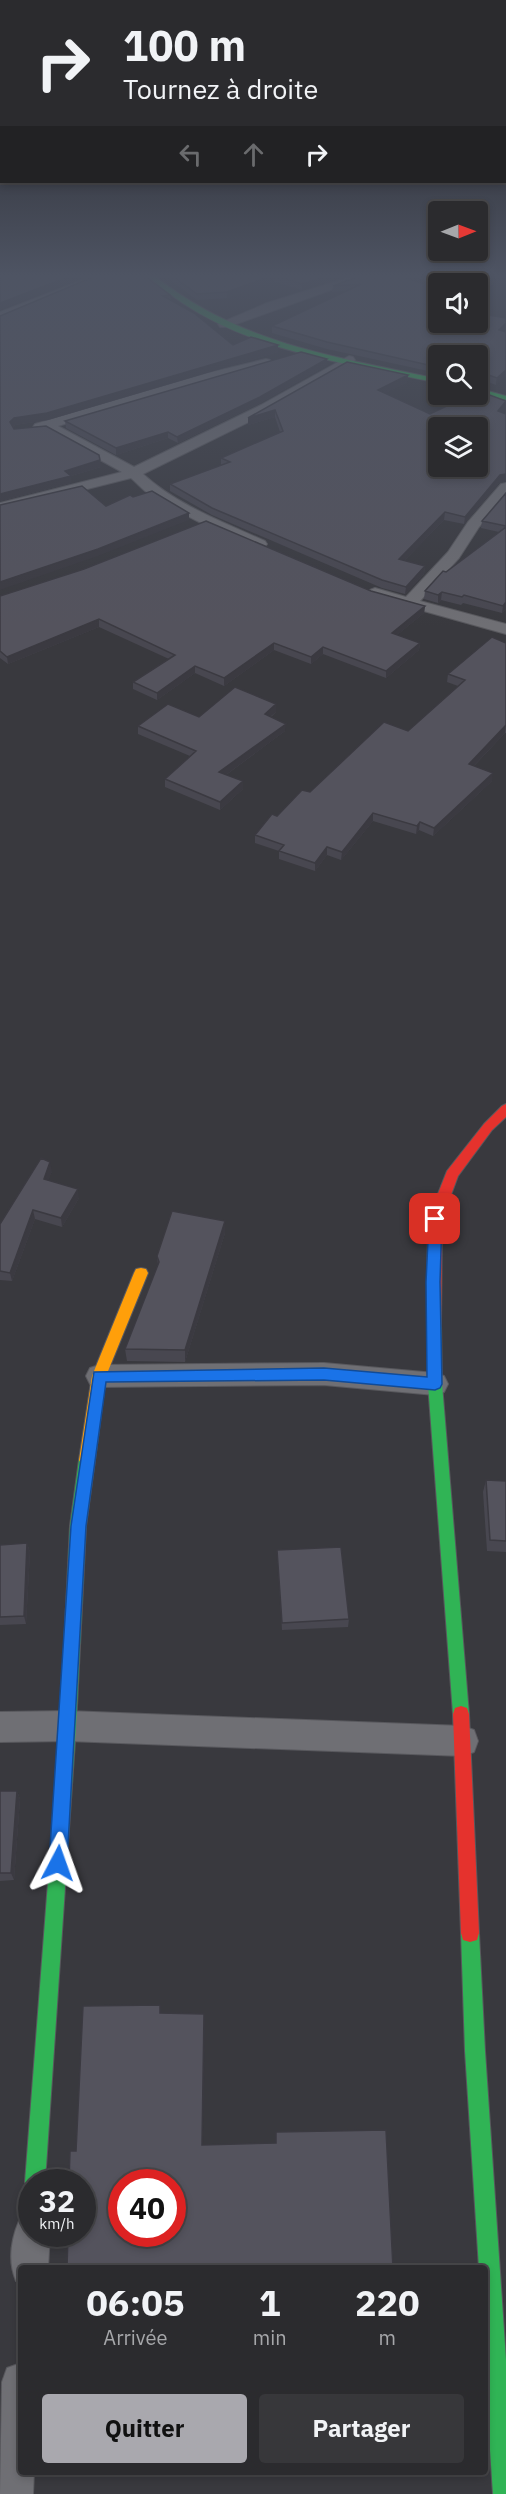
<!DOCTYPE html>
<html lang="fr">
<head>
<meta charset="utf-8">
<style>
	body { margin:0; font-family:"IBM Plex Sans",sans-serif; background:#37373a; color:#f1f3f6; height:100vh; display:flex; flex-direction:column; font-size:22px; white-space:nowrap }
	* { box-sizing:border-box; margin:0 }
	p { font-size:20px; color:#a6a7aa }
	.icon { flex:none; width:33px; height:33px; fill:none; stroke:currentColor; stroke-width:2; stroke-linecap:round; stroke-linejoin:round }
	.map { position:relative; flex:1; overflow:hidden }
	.side { position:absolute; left:18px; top:2265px; width:470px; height:210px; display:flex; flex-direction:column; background:#2b2b2e; border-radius:6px; box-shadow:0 3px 9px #0003,0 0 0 2px #47474a }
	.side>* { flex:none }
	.top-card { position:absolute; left:0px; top:0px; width:507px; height:183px; box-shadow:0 3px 9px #0003,0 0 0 2px #47474a; background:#2b2b2e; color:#f1f3f6; overflow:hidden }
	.needle { width:39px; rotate:89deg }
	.controls { position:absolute; left:428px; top:201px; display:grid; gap:12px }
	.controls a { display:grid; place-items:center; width:60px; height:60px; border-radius:6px; background:#2b2b2e; box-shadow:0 3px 9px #0003,0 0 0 2px #47474a; font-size:30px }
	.speed { position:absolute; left:18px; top:2169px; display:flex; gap:12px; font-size:30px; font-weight:700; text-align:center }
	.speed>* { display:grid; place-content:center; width:78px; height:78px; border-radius:50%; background:#2b2b2e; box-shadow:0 3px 9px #0003,0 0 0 2px #47474a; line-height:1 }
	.speed small { font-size:15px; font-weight:400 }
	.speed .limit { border:9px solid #d22; background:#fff; color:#111 }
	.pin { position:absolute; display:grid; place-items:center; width:51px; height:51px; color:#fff; margin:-26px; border-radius:12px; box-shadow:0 3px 9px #0006 }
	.me { position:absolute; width:66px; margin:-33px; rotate:4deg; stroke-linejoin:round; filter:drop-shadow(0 0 4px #0008) }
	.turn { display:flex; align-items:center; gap:21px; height:126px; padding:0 24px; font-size:27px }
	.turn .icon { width:78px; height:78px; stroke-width:2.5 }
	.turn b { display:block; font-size:42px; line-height:51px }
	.lanes { display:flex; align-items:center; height:57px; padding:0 24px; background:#0003; justify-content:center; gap:30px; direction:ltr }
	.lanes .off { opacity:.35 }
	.eta { display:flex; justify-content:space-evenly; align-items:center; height:102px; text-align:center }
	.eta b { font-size:36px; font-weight:800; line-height:42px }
	.cta { display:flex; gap:12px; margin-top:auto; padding:12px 24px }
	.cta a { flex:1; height:69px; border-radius:6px; background:#a9a8ae; color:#111; font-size:24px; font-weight:800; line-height:69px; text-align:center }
	.cta a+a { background:#37373a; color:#f1f3f6 }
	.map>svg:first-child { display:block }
</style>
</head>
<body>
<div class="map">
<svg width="506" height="2494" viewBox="0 0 506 2494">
	<rect width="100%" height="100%" fill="#39393e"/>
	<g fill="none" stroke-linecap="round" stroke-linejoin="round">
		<defs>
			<path id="street" d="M90 277H106L0 320V312Z
				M350 277H367L228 327H220L218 324 267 303Z
				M418 277H434L447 284H438V286Z
				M349 356 353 357 355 360 353 363 271 411 143 474C177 505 223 522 265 541L267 544 265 547C249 551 161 503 145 491 140 487 136 482 131 478L0 511V503L122 472 46 430H35L33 427 35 424 208 373 266 359 270 360 272 363 270 366 217 379 58 426 134 467 261 405Z
				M506 483V496L479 527 459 558 420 601 506 624V634L370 596 367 593 370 590 375 588 406 597 448 552 468 522 501 484Z
				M324 1363 435 1373 444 1376 448 1384 444 1392 435 1395 324 1385 99 1387 90 1384 86 1376 90 1368 99 1365Z
				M68 1711 463 1726 474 1730 478 1741 474 1752 463 1756 68 1741 0 1742V1712Z
				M32 2216V2234H50L48 2268H21V2283L16 2281C8 2262 11 2240 19 2221Z
				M21 2363V2472H34L33 2494H0L2 2382 7 2368Z"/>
			<path id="fast" d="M149 277H156C243 345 334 356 438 379V383C351 364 257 353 181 302 170 294 158 286 149 277Z
				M477 388 506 396V400L477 392Z
				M434 1318 439 1320 441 1324 442 1384 469 1714 467 1720 461 1722 455 1720 453 1714 428 1384 427 1324 429 1320Z
				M87 1453 92 1455 95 1460 86 1526 76 1726 45 2182H32V2191L28 2189 25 2182 60 1726 70 1526 79 1460 82 1455Z
				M470 1924 477 1926 479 1933 485 2051 506 2360V2494H493L484 2361V2268H479L465 2051 461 1933 463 1926Z"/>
			<path id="slow" d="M141 1268 146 1269 148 1273 106 1376 95 1460 92 1465 87 1467 82 1465 79 1460 92 1376 134 1273 136 1269Z"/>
			<path id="jam" d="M506 1104V1117L492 1130 458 1176 442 1219 441 1324 439 1328 434 1330 429 1328 427 1324 428 1219 447 1171 484 1124 502 1106Z
				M461 1706 467 1708 469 1714 479 1933 477 1940 470 1942 463 1940 461 1933 453 1714 455 1708Z"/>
		</defs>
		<use href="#street" stroke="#58585d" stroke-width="2"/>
		<use href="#fast" stroke="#58585d" stroke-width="2"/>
		<use href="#slow" stroke="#58585d" stroke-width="2"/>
		<use href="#jam" stroke="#58585d" stroke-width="2"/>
		<use href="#street" fill="#6f6f74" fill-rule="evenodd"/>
		<use href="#fast" fill="#30b455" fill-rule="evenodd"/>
		<use href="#slow" fill="#ff9f0a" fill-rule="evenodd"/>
		<use href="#jam" fill="#e5322d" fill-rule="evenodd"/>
	</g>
	<path fill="#484750" d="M166 277H343L302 290 273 281 227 298 197 300Z
		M357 277 438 322 506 318V328L503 331 496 385 477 378V356H438V366L428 371 327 349 272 333V326L346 291 332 292 333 286Z
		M170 295 171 300 233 345H278V352L48 420 15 425 13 427 14 429 101 467 71 476V483L0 501V316Z
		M327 365 260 403 178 443 168 438 116 455 66 428 65 421Z
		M408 375 407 382 385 393 430 414 506 409 502 412 506 414V481L499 483 464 524 444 520 404 561 425 566 424 574 405 594 382 588 212 515 170 491V484L221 465V458L280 432 275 417 248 425V418Z
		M506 493V609L502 613 463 603 461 605 441 600 438 603 424 599 425 591 446 572 499 532 481 528 482 521Z
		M371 591 425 606 424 613 397 635 420 643 419 650 386 678 323 654 311 664 274 650 224 686 195 673 157 700 133 689V682L169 659 99 627 8 664 0 658V596Z
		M506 643V733H505L474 766 492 781 433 836 419 830 416 834 373 821 341 860 327 855 315 871 279 859V851L255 843V835L277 816 310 792 408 731 458 686 447 682 448 674Z
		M276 712 271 717 285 731 226 775 243 789 220 810 165 787V779L190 756 138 734V726L199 717Z
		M52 1171 48 1180 79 1198 62 1227 35 1219 12 1281 0 1280V1224Z
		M225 1221V1233L185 1362 127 1361 125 1349 158 1265 157 1256Z
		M486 1480 506 1481V1552L487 1551 483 1492Z
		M27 1543 30 1552 26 1624 0 1625V1545Z
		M277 1550 349 1619 348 1627 282 1630Z
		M0 1791H17L20 1799 14 1880 0 1881Z"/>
	<path fill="#3b3a41" d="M68 277H84L0 310V303Z
		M268 277H273V281L227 298V292Z
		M324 277H343L302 290V284Z
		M483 301 482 307 477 311V305Z
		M506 323V328L498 336 499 330Z
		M278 345V352L48 420 15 425 11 429 10 422 14 418Z
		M327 359V365L260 403 178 443 177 437Z
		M438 360V366L428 371V365Z
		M506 370V376L496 385 497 378Z
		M408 375 407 382 378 397V390Z
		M506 402V409L497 418 498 411Z
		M275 410V417L248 425V418Z
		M168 432V438L116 455V448Z
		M100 460 101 467 71 476V483L0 501V494L65 471Z
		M506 474V481L499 483 464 524 465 517 500 475Z
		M445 512 444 520 398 567 399 559Z
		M189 513V520L98 556 0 590V582Z
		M425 566 424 574 405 594 406 587Z
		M442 592 441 600 438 603V595Z
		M506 602V609L502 613 503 606Z
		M425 606 424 613 391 640 392 633Z
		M99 619V627L8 664 7 657Z
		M274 643V650L224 686V678Z
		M420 643 419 650 386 678V671Z
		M323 647V654L311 664V657Z
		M195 666V673L157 700V693Z
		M276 704V712L265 721V714Z
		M286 724 285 731 219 780V772Z
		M506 725 505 733 468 772 469 764Z
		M493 773 492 781 433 836 434 828Z
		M243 781V789L220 810V802Z
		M373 813V821L341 860 342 852Z
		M420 822 419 830 416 834 417 826Z
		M327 847V855L315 871V863Z
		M50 1162 52 1171 46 1188 44 1179Z
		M78 1189 79 1198 62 1227 61 1218Z
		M33 1210 35 1219 12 1281 10 1273Z
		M225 1221V1233L185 1362V1350Z
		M27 1543 30 1552 26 1624 24 1616Z
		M17 1791 20 1799 14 1880 11 1873Z
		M204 2014 205 2019 203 2148 202 2145Z"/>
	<path fill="#54535d" stroke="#3b3a41" stroke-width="1.5" fill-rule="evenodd" d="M0 277H68L0 303Z
		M93 277H146L170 295 163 296 194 313 233 345 251 337 278 345 47 413 14 418 10 422 14 429 46 426 99 455 100 460 65 471 71 476 0 494V316Z
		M174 277H268L227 292 197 294Z
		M280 277H324L302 284Z
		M357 277H402L438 288V322H477V313L506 318V323L499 330 506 332V370L497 378 477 371V356H438V360L428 365 327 342 272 326 361 284 333 286Z
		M477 300 483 301 477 305Z
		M301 352 327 359 260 397 177 437 168 432 116 448 65 421Z
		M347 362 408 375 378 390 430 414 472 394H477V392L479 391 506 401 498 411 506 414V474L500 475 465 517 445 512 399 559 425 566 406 587 382 580 212 508 170 484 230 462 221 458 283 431 275 410 248 418ZM438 428H477V466H438Z
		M82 486 106 506 130 495 133 497 152 491 189 513 98 549 0 582V505Z
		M506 493V526L482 521Z
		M206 521 371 591 425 606 392 633 420 643 386 671 323 647 311 657 274 643 224 678 195 666 157 693 133 682 175 655 99 619 7 657 0 651V596L84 569Z
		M506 527V602L503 606 464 595 462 597 442 592 438 595 425 591 443 571 446 572Z
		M492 637 506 643V725L469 764 493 773 434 828 420 822 417 826 373 813 342 852 327 847 315 863 279 851 284 845 255 835 272 814 277 816 302 790 310 792 384 722 408 731 465 680 448 674Z
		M235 687 276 704 265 714 286 724 219 772 243 781 220 802 165 779 196 751 138 726 168 704 199 717Z
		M41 1158 50 1162 44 1179 78 1189 61 1218 33 1210 10 1273 0 1271V1224Z
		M172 1211 225 1221 185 1350 125 1349 159 1262 157 1256Z
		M486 1480 506 1481V1541L490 1540Z
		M27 1543 24 1616 0 1617V1545Z
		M341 1547 349 1619 282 1623 277 1550Z
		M0 1791H17L11 1873H0Z
		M160 2005V2013L204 2014 202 2145 276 2143V2132L386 2130 393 2268H67L68 2234H82V2182H69L70 2151H76L83 2006ZM122 2182H172V2234H122Z"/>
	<linearGradient id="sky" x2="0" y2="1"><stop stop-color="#1f1f22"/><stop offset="0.44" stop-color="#4e5463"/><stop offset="1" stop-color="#4e5463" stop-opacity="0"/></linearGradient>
	<rect width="506" height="626" fill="url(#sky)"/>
	<path fill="#1a73e8" stroke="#114b97" stroke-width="1.5" d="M435 1214 442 1219 440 1282 442 1384 440 1388 435 1390 324 1380 106 1382 86 1526 67 1863 64 1869 58 1872 51 1869 49 1863 71 1526 94 1372 324 1368 427 1377 426 1282 429 1219Z"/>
</svg>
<div class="controls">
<a><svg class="needle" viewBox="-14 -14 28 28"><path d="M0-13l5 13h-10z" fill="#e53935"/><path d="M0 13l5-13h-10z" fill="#a6a7aa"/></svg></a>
<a><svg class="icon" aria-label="sound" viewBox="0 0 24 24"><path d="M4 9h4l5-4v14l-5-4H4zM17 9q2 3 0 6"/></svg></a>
<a><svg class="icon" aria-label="search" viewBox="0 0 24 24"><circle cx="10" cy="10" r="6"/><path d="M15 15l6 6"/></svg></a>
<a><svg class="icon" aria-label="layers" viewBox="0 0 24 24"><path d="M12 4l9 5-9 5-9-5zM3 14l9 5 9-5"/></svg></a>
</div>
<div class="speed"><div>32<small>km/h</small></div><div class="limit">40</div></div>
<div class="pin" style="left:435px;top:1219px;background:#d93025"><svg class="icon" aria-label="arrive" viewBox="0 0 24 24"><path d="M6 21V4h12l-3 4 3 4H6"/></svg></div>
<svg class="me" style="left:58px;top:1863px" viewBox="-20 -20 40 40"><path d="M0-17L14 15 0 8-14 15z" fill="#1a73e8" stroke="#fff" stroke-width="4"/></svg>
<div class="top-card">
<div class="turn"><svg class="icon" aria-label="right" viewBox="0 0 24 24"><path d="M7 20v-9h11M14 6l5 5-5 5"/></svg><div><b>100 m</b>Tournez à droite</div></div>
<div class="lanes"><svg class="icon off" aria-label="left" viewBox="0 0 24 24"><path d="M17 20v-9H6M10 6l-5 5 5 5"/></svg><svg class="icon off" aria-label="ahead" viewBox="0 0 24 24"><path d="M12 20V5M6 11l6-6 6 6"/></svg><svg class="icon" aria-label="right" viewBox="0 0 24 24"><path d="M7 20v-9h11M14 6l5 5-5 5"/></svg></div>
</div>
<section class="side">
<div class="eta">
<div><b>06:05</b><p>Arrivée</p></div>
<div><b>1</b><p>min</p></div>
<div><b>220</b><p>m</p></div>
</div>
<div class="cta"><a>Quitter</a><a>Partager</a></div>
</section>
</div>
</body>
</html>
